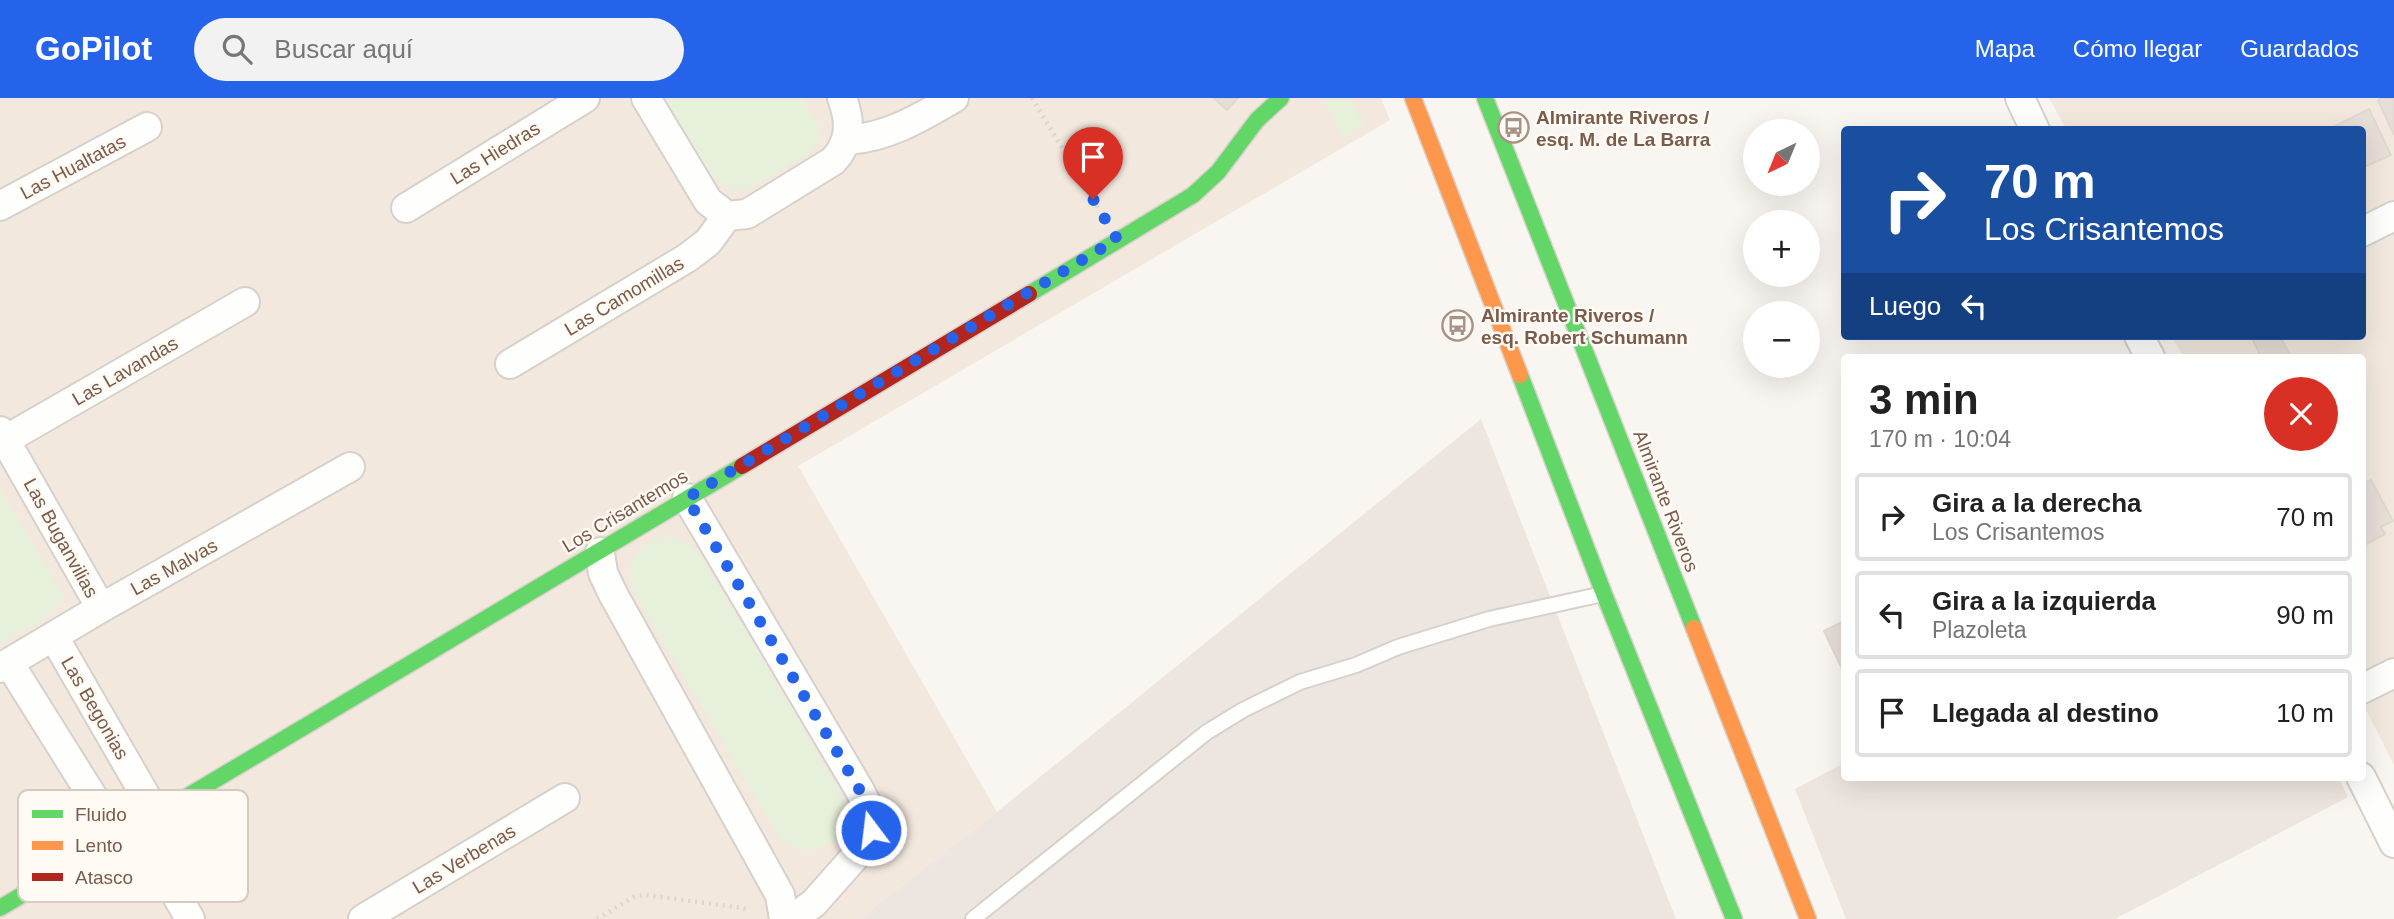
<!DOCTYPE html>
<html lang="es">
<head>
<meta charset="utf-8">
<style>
	body { margin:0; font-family:Helvetica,sans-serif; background:#f2f2f2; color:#222; height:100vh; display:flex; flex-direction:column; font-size:26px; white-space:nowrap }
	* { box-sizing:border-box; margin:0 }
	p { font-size:23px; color:#767676 }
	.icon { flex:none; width:38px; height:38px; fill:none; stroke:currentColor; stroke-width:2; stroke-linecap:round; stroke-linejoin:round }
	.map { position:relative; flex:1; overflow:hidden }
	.panel { position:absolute; left:1841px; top:256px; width:525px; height:427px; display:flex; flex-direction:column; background:#fff; border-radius:7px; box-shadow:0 7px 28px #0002 }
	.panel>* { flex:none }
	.top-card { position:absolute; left:1841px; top:28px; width:525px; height:214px; border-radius:7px; box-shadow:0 7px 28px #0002; background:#1a4fa0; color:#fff; overflow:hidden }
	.needle { width:46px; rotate:223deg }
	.tools { position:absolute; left:1743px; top:21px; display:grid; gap:14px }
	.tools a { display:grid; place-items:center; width:77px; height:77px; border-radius:50%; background:#fff; box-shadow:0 7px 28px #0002; font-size:35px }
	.pin { position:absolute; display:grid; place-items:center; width:60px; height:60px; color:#fff; margin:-72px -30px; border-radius:50% 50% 50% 0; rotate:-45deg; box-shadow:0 0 7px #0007 }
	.pin .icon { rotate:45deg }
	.me { position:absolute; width:77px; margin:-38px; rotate:345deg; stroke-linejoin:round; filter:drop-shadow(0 0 5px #0008) }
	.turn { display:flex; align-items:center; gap:24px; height:147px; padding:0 28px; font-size:32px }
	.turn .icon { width:91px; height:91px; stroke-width:2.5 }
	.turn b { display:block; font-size:49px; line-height:60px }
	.then { display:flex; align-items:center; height:66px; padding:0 28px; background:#0003; gap:14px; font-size:26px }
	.round { display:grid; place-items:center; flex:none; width:74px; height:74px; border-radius:37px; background:#f2f2f2 }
	.head { display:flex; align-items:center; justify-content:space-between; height:119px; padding:0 28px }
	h1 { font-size:42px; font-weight:700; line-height:52px }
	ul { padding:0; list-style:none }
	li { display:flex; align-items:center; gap:21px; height:88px; margin:0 14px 10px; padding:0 14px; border:4px solid #e0e0e0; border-radius:7px }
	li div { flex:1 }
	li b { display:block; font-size:26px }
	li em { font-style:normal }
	header { display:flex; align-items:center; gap:42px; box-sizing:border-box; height:98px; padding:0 35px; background:#2563eb; color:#fff }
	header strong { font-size:33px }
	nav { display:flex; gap:38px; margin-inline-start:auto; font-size:24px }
	.search { width:490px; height:63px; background:#f2f2f2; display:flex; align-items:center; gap:18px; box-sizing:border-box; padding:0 24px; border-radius:38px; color:#767676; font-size:26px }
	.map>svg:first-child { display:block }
</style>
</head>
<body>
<header>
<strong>GoPilot</strong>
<div class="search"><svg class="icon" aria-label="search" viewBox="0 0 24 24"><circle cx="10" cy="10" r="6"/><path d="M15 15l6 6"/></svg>Buscar aquí</div>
<nav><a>Mapa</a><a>Cómo llegar</a><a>Guardados</a></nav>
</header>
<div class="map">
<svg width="2394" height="821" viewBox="0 0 2394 821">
	<rect width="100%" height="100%" fill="#f9f5f0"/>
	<path fill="#f2e8de" d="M0 0H1381L1390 22 798 368 997 714 859 821H0Z
		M2049 0H2394V667L2363 606 2362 259H2183L2172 238H2362V32L2066 31Z"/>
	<path fill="#ede5e0" d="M1481 321 1676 821H859L997 714Z
		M1844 665V679H2338L2348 699 2115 821H1846L1795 691Z"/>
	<path fill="#e7f0db" d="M665 0H803L818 28 817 45 813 51 807 57 748 91 736 92 726 89 708 74Z
		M1324 0H1350L1363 28 1343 40Z
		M0 391 65 499 40 523 0 546Z
		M668 438C682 440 690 445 700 456L840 693C860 736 819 768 781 742L633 493C624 465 639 442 668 438Z"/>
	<path fill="#e6ded7" stroke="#e2d8d2" stroke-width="2" d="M1214 0H1238L1227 12Z
		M2381 0H2394V37L2378 2Z
		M2369 11 2391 57 2362 70V32H2327Z
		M2251 238H2280L2291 259H2261Z
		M2371 382 2393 423 2381 429 2385 436 2362 448V386Z
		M1844 523V575L1824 533Z"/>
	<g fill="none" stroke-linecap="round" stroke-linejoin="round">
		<defs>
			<path id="lane" d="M973 821 1207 634 1243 612 1300 584 1356 567 1398 549 1489 521 1603 496"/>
			<path id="street" d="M646 0 708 103 727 118 747 116 833 63C851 44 851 24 842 0
				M2020 0 2035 32
				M848 42C888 39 920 20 954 0
				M0 108 147 29
				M406 110 585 0
				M2362 134 2394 118
				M2139 238 2150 259
				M510 266 687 160 708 144 727 118
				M0 333 101 510
				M5 342 245 204
				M687 400 859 691 868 709 872 725 868 744 814 805 792 821
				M600 454 603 475 613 496 780 797 784 821
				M54 539 156 716
				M9 565 118 739
				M0 570 101 510 350 369
				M2362 591 2394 575
				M2361 679 2394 745
				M137 728 190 821
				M363 821 565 700"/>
			<path id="fast" d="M1485 0 1694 530
				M1029 196 1193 97 1218 74 1257 22 1281 0
				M1520 277 1604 496 1734 821
				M0 810 742 368"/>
			<path id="slow" d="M1413 0 1520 277
				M1694 530 1808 821"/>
			<path id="jam" d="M742 368 1029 196"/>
		</defs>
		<use href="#lane" stroke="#d7d1cb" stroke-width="18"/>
		<use href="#street" stroke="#d7d1cb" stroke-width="32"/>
		<use href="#fast" stroke="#d9d2cb" stroke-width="19"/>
		<use href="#slow" stroke="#d9d2cb" stroke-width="19"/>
		<use href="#jam" stroke="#d9d2cb" stroke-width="19"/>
		<path stroke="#dcd5d0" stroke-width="4.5" stroke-dasharray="2 5" stroke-linecap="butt" d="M1032 0 1098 110
			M597 821 635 798 646 797 750 811"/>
		<use href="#lane" stroke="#fefefd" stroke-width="14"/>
		<use href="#street" stroke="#fefefd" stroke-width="28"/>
		<use href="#fast" stroke="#63d668" stroke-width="16"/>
		<use href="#slow" stroke="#ff974d" stroke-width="16"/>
		<use href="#jam" stroke="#b3261e" stroke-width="16"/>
	</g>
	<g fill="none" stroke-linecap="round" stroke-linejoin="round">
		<path stroke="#2563eb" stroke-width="12" stroke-dasharray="0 21.6" d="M871 732 870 717 859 691 687 400 1117 141 1093 101"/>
	</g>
	<defs>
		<symbol id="bus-ring" viewBox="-11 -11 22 22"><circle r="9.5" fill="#fffaf3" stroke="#a69286" stroke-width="1.5"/><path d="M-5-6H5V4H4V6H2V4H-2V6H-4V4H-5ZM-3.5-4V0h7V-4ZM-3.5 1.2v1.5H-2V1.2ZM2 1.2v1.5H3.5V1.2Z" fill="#a69286"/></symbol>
	</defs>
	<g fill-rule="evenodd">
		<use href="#bus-ring" x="1496" y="12" width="35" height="35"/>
		<use href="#bus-ring" x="1440" y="210" width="35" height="35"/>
	</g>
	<g text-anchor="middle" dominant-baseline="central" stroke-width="5" stroke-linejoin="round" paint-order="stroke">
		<g font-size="19" font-weight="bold" fill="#7a5c4d" stroke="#fffaf3" text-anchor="start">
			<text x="1536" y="19">Almirante Riveros /<tspan x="1536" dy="22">esq. M. de La Barra</tspan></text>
			<text x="1481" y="217">Almirante Riveros /<tspan x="1481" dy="22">esq. Robert Schumann</tspan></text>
		</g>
		<g font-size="19" fill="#7a5c4d" stroke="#fffaf3">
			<text transform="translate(495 55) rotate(-32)">Las Hiedras</text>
			<text transform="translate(73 69) rotate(-28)">Las Hualtatas</text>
			<text transform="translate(624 198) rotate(-31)">Las Camomillas</text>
			<text transform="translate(125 273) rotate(-30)">Las Lavandas</text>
			<text transform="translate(1666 403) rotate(69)">Almirante Riveros</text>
			<text transform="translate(625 413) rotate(-31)">Los Crisantemos</text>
			<text transform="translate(61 440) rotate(61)">Las Buganvilias</text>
			<text transform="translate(174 469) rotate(-29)">Las Malvas</text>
			<text transform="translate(95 610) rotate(60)">Las Begonias</text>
			<text transform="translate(464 761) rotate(-31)">Las Verbenas</text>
		</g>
	</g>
	<rect x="18" y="692" width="230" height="112" rx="10" fill="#fffaf3" stroke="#d7cbc1" stroke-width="2"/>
	<rect x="32" y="712" width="31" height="8" fill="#63d668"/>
	<rect x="32" y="743" width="31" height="9" fill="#ff974d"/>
	<rect x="32" y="775" width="31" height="8" fill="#b3261e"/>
	<g font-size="19" fill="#7a5c4d">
		<text x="75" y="723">Fluido</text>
		<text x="75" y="754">Lento</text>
		<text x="75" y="786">Atasco</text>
	</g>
</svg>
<div class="tools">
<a><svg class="needle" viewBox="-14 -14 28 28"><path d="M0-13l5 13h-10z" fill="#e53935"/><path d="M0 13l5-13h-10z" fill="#767676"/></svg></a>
<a>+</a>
<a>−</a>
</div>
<div class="pin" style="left:1093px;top:101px;background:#d93025"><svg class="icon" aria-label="arrive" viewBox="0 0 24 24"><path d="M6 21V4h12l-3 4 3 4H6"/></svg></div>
<svg class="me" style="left:871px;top:732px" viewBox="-20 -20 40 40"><circle r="17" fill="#2563eb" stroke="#fff" stroke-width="3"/><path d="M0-11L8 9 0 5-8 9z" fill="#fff"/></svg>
<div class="top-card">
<div class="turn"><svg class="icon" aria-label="right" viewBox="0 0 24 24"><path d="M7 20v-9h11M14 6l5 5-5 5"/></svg><div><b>70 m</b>Los Crisantemos</div></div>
<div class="then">Luego<svg class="icon" aria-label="left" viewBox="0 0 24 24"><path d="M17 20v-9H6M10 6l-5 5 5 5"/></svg></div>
</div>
<section class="panel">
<div class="head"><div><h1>3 min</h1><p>170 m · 10:04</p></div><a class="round" style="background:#d93025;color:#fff"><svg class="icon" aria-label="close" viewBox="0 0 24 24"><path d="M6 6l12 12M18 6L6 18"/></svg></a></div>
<ul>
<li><svg class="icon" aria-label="right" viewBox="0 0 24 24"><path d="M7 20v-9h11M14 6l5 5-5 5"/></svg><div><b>Gira a la derecha</b><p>Los Crisantemos</p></div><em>70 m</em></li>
<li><svg class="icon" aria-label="left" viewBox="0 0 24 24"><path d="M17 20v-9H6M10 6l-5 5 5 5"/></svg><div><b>Gira a la izquierda</b><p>Plazoleta</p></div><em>90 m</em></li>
<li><svg class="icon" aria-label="arrive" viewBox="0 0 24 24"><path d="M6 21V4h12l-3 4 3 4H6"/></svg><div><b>Llegada al destino</b></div><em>10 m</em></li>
</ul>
</section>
</div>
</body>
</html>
